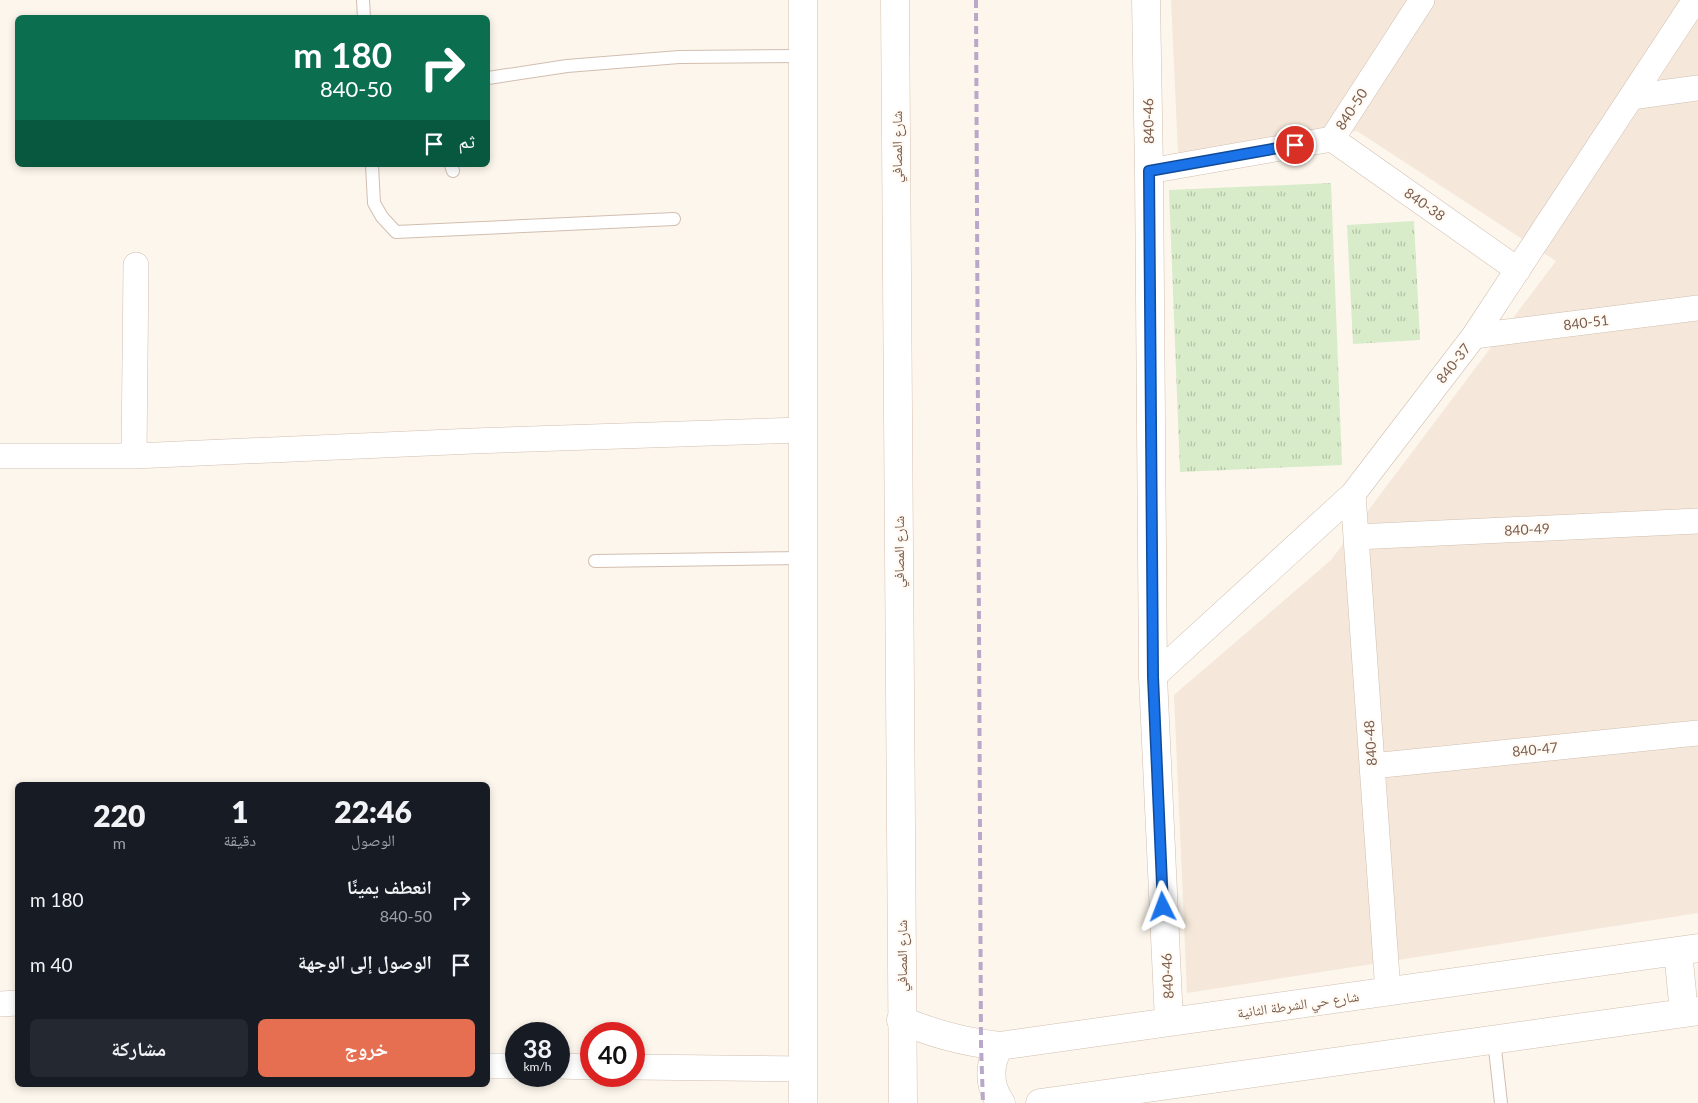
<!DOCTYPE html>
<html lang="ar">
<head>
<meta charset="utf-8">
<style>
	body { margin:0; font-family:Lato,"Noto Naskh Arabic",sans-serif; background:#242831; color:#f1f3f6; direction:rtl; height:100vh; display:flex; flex-direction:column; font-size:19px; white-space:nowrap }
	* { box-sizing:border-box; margin:0 }
	p { font-size:16px; color:#9ea1a6 }
	.icon { flex:none; width:28px; height:28px; fill:none; stroke:currentColor; stroke-width:2; stroke-linecap:round; stroke-linejoin:round }
	.map { position:relative; flex:1; overflow:hidden; direction:ltr }
	.panel { position:absolute; left:15px; top:782px; width:475px; height:305px; display:flex; flex-direction:column; background:#171b24; border-radius:8px; box-shadow:0 2px 8px #0003; direction:rtl }
	.panel>* { flex:none }
	.top-card { position:absolute; left:15px; top:15px; width:475px; height:152px; border-radius:8px; box-shadow:0 2px 8px #0003; direction:rtl; background:#0b6e4f; color:#fff; overflow:hidden }
	.speed { position:absolute; left:505px; top:1022px; display:flex; gap:10px; font-size:25px; font-weight:700; text-align:center }
	.speed>* { display:grid; place-content:center; width:65px; height:65px; border-radius:50%; background:#171b24; box-shadow:0 2px 8px #0003; line-height:1 }
	.speed small { font-size:12px; font-weight:400 }
	.speed .limit { border:8px solid #d22; background:#fff; color:#111 }
	.pin { position:absolute; display:grid; place-items:center; width:42px; height:42px; color:#fff; margin:-21px; border:2px solid #fff; border-radius:50%; box-shadow:0 1px 5px #0007 }
	.me { position:absolute; width:55px; margin:-28px; rotate:357deg; stroke-linejoin:round; filter:drop-shadow(0 0 4px #0008) }
	.turn { display:flex; align-items:center; gap:18px; height:105px; padding:0 15px; font-size:22px }
	.turn .icon { width:65px; height:65px; stroke-width:2.5 }
	.turn b { display:block; font-size:35px; line-height:42px }
	.then { display:flex; align-items:center; height:48px; padding:0 15px; background:#0003; gap:10px; font-size:19px }
	.eta { display:flex; justify-content:space-evenly; align-items:center; height:85px; text-align:center }
	.eta b { font-size:30px; font-weight:800; line-height:35px }
	.button { display:flex; gap:10px; margin-top:auto; padding:10px 15px }
	.button a { flex:1; height:58px; border-radius:8px; background:#e76f51; color:#fff; font-size:20px; font-weight:800; line-height:58px; text-align:center }
	.button a+a { background:#242831; color:#f1f3f6 }
	ul { padding:0; list-style:none }
	li { display:flex; align-items:center; gap:15px; height:65px; padding:0 15px }
	li div { flex:1 }
	li b { display:block; font-size:19px }
	li em { font-style:normal }
	.map>svg:first-child { display:block }
</style>
</head>
<body>
<div class="map">
<svg width="1698" height="1103" viewBox="0 0 1698 1103">
	<defs>
		<pattern id="grass-tufts" width="24" height="20" patternUnits="userSpaceOnUse" patternTransform="scale(1.25)"><rect width="24" height="20" fill="#d8ecc9"/><path d="M3 7l-1-3M5 7V3M7 7l1-3M15 17l-1-3M17 17v-4M19 17l1-3" fill="none" stroke="#b4c2a5"/></pattern>
	</defs>
	<rect width="100%" height="100%" fill="#fdf6ec"/>
	<path fill="#f5e8da" d="M1171 0H1698V913L1187 993 1174 695 1331 560 1556 261 1357 131 1178 154Z"/>
	<path fill="url(#grass-tufts)" d="M1331 183 1342 465 1180 472 1169 190Z
		M1414 221 1420 340 1353 344 1347 225Z"/>
	<g fill="none" stroke-linecap="round" stroke-linejoin="round">
		<defs>
			<path id="service" d="M363 0 364 18
				M488 78 567 66 679 57 802 56
				M372 165 374 203 382 217 396 232 674 219
				M451 165 453 171
				M595 561 803 558
				M1494 1040 1501 1103"/>
			<path id="minor" d="M1631 97 1698 88
				M1332 139 1518 270
				M1149 171 1332 139 1422 0
				M1474 336 1698 308
				M0 456H134L473 441 802 430
				M134 456 136 265
				M1353 494 1388 992
				M1356 537 1698 521
				M1153 677 1353 494 1474 336 1695 0
				M1372 766 1698 733
				M0 1004 18 1003
				M488 1066H516
				M559 1066 591 1067
				M634 1067 803 1069"/>
			<path id="tertiary" d="M1146 0 1149 171 1153 677 1169 1022
				M1678 951 1684 1013
				M901 1020C933 1034 964 1042 999 1046L1698 948
				M999 1046C989 1065 988 1085 1001 1103
				M1040 1103 1698 1011"/>
			<path id="secondary" d="M803 0V1103
				M895 0 903 1103"/>
		</defs>
		<use href="#service" stroke="#d1beb0" stroke-width="14"/>
		<use href="#minor" stroke="#d1beb0" stroke-width="26"/>
		<use href="#tertiary" stroke="#d1beb0" stroke-width="29"/>
		<use href="#secondary" stroke="#d6c0b0" stroke-width="29"/>
		<use href="#service" stroke="#fff" stroke-width="12"/>
		<use href="#minor" stroke="#fff" stroke-width="25"/>
		<use href="#tertiary" stroke="#fff" stroke-width="28"/>
		<use href="#secondary" stroke="#fff" stroke-width="28"/>
		<path stroke="#b9a8c9" stroke-width="4" stroke-dasharray="8 5" stroke-linecap="butt" d="M976 0 981 1044 983 1103"/>
	</g>
	<g fill="none" stroke-linecap="round" stroke-linejoin="round">
		<defs>
			<path id="route" d="M1163 907 1153 677 1149 171 1295 145"/>
		</defs>
		<use href="#route" stroke="#114b97" stroke-width="12"/>
		<use href="#route" stroke="#1a73e8" stroke-width="9"/>
	</g>
	<g text-anchor="middle" dominant-baseline="central" stroke-width="4.5" stroke-linejoin="round" paint-order="stroke">
		<g font-size="14" fill="#7a5c4d" stroke="#fffaf3">
			<text transform="translate(1351 109) rotate(-57)">840-50</text>
			<text transform="translate(1148 121) rotate(-91)">840-46</text>
			<text transform="translate(896 147) rotate(-90)">شارع المصافي</text>
			<text transform="translate(1425 204) rotate(35)">840-38</text>
			<text transform="translate(1586 322) rotate(-7)">840-51</text>
			<text transform="translate(1453 363) rotate(-52)">840-37</text>
			<text transform="translate(1527 529) rotate(-3)">840-49</text>
			<text transform="translate(898 552) rotate(-90)">شارع المصافي</text>
			<text transform="translate(1370 743) rotate(-94)">840-48</text>
			<text transform="translate(1535 749) rotate(-6)">840-47</text>
			<text transform="translate(901 956) rotate(-90)">شارع المصافي</text>
			<text transform="translate(1167 976) rotate(-93)">840-46</text>
			<text transform="translate(1298 1004) rotate(-8)">شارع حي الشرطة الثانية</text>
		</g>
	</g>
</svg>
<div class="speed"><div>38<small>km/h</small></div><div class="limit">40</div></div>
<div class="pin" style="left:1295px;top:145px;background:#d93025"><svg class="icon" aria-label="arrive" viewBox="0 0 24 24"><path d="M6 21V4h12l-3 4 3 4H6"/></svg></div>
<svg class="me" style="left:1163px;top:907px" viewBox="-20 -20 40 40"><path d="M0-17L14 15 0 8-14 15z" fill="#1a73e8" stroke="#fff" stroke-width="4"/></svg>
<div class="top-card">
<div class="turn"><svg class="icon" aria-label="right" viewBox="0 0 24 24"><path d="M7 20v-9h11M14 6l5 5-5 5"/></svg><div><b>180 m</b>840-50</div></div>
<div class="then">ثم<svg class="icon" aria-label="arrive" viewBox="0 0 24 24"><path d="M6 21V4h12l-3 4 3 4H6"/></svg></div>
</div>
<section class="panel">
<div class="eta">
<div><b>22:46</b><p>الوصول</p></div>
<div><b>1</b><p>دقيقة</p></div>
<div><b>220</b><p>m</p></div>
</div>
<ul>
<li><svg class="icon" aria-label="right" viewBox="0 0 24 24"><path d="M7 20v-9h11M14 6l5 5-5 5"/></svg><div><b>انعطف يمينًا</b><p>840-50</p></div><em>180 m</em></li>
<li><svg class="icon" aria-label="arrive" viewBox="0 0 24 24"><path d="M6 21V4h12l-3 4 3 4H6"/></svg><div><b>الوصول إلى الوجهة</b></div><em>40 m</em></li>
</ul>
<div class="button"><a>خروج</a><a>مشاركة</a></div>
</section>
</div>
</body>
</html>
